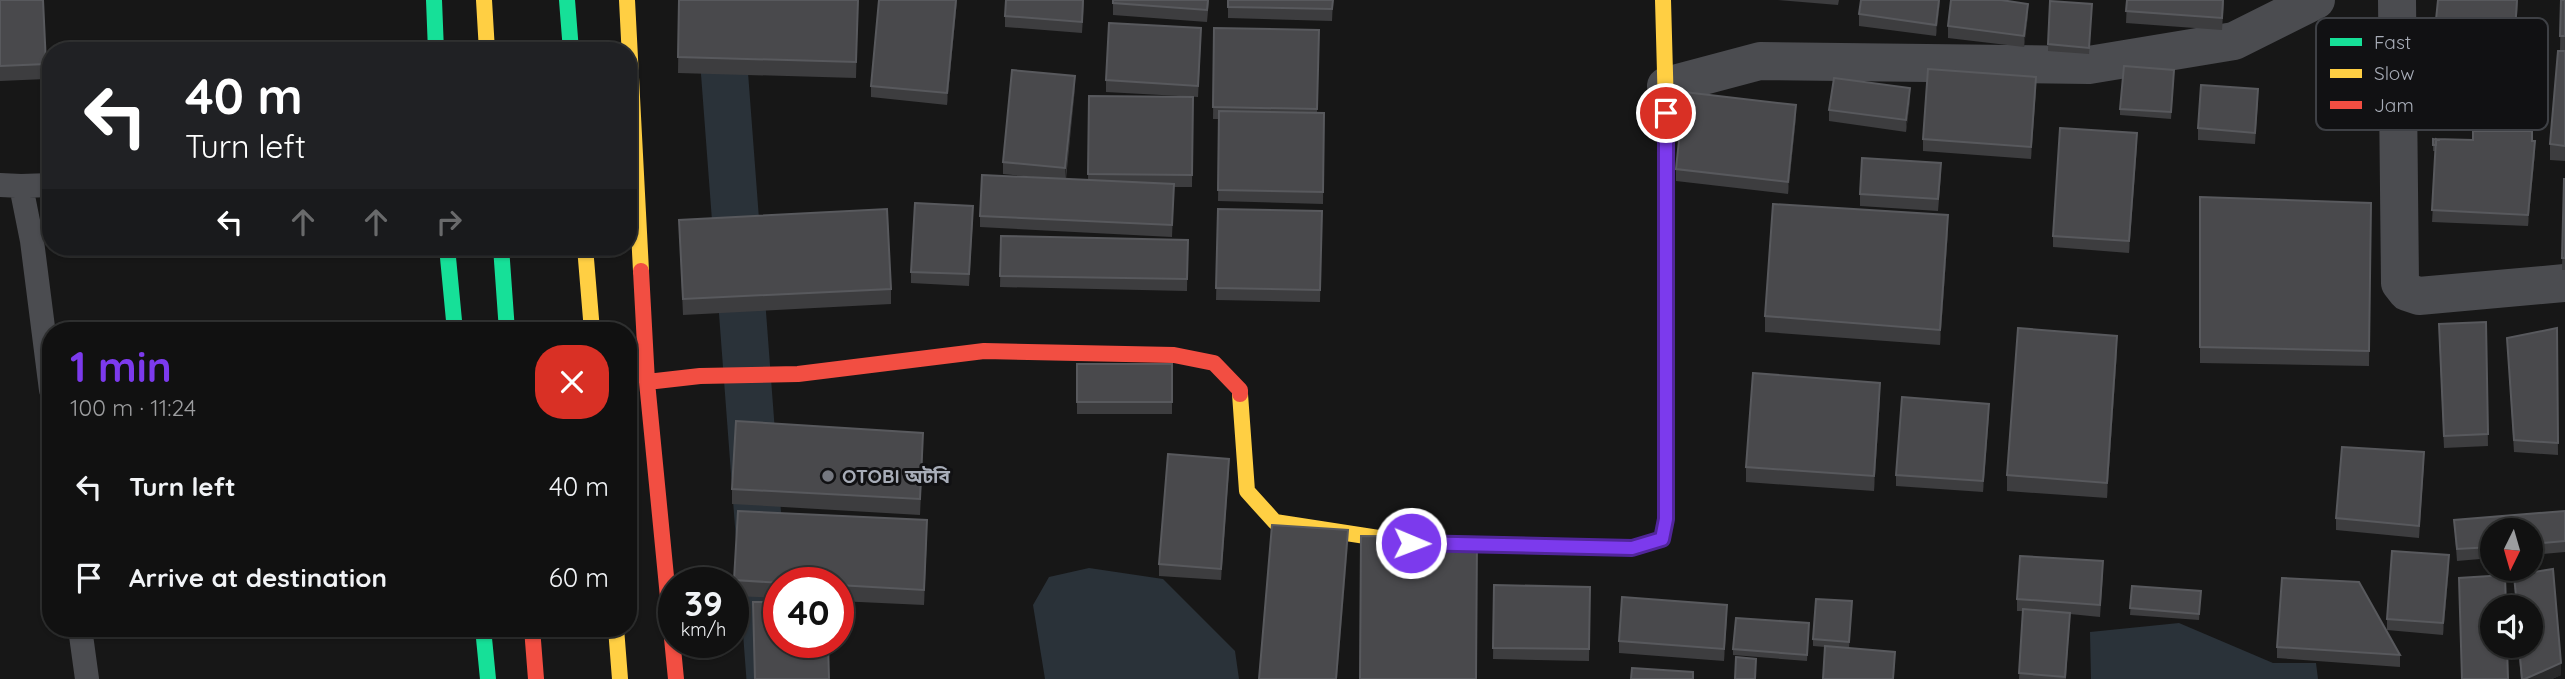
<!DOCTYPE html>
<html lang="en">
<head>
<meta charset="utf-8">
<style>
	body { margin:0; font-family:Quicksand,"Noto Sans Bengali",sans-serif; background:#1a1a1a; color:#f1f3f6; height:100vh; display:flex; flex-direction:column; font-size:26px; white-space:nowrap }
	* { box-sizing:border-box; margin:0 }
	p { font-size:23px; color:#9c9d9f }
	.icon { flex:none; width:38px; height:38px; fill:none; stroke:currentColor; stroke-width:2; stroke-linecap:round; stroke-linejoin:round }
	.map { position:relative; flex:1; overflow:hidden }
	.sheet { position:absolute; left:42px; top:322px; width:595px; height:315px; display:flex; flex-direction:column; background:#111; border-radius:28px; box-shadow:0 2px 5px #0004,0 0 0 2px #303131 }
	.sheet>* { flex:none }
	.hud { position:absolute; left:42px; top:42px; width:595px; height:214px; border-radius:28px; box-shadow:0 2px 5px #0004,0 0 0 2px #303131; background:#202124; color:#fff; overflow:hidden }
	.needle { width:46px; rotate:185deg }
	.controls { position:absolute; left:2480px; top:518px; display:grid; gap:14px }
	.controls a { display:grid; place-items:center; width:63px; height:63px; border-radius:50%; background:#111; box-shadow:0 2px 5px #0004,0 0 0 2px #303131; font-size:35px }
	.speed { position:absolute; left:658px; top:567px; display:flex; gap:14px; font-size:35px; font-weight:700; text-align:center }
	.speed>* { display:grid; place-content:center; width:91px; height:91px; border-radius:50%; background:#111; box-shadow:0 2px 5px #0004,0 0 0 2px #303131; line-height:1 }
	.speed small { font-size:18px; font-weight:400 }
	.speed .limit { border:10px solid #d22; background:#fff; color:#111 }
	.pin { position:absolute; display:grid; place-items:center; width:60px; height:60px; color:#fff; margin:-30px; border:4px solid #fff; border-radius:50%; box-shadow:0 2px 7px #0007 }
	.me { position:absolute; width:77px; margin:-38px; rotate:91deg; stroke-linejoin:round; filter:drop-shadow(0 0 5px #0008) }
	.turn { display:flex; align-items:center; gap:24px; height:147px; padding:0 28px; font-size:32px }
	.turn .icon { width:91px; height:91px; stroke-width:2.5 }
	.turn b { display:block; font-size:49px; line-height:60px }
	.lanes { display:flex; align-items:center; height:66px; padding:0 28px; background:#0003; justify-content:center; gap:35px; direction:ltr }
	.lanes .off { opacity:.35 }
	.round { display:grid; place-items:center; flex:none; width:74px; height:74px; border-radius:28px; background:#1a1a1a }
	.headline { display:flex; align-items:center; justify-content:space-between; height:119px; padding:0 28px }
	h1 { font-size:42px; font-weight:700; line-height:52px; color:#7c3aed }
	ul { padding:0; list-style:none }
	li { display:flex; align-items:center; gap:21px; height:91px; padding:0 28px }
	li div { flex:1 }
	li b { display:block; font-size:26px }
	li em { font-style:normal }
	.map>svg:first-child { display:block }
</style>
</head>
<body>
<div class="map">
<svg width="2565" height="679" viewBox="0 0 2565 679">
	<rect width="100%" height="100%" fill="#171717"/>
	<path fill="#2a3239" d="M1089 568 1163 579 1235 651 1239 679H1045L1033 605 1049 577Z
		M2179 623 2273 663H2316L2318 679H2091L2090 632Z"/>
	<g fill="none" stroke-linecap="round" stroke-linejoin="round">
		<path stroke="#2a3239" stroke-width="47" d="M719 0 770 679"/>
		<path stroke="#4b4c50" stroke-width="24" d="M0 185 21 186 32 241 51 390
			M21 186 51 185
			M80 628 87 679"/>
		<path stroke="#4b4c50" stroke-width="38" d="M2397 0 2400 283 2407 292 2419 296 2565 283
			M1666 86 1760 61 2089 65 2234 41 2316 0"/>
		<path stroke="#16e098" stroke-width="16" d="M434 0 436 51
			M567 0 571 51
			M447 247 455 331
			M501 247 507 331
			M483 628 488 679"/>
		<path stroke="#ffcf43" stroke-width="16" d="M484 0 487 51
			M627 0 641 271
			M1663 0 1666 109
			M585 247 592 331
			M1240 394 1247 491 1275 522 1411 543 1511 545
			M616 628 620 679"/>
		<path stroke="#f24e42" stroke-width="16" d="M641 271 647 382 676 679
			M647 382 700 376 798 374 984 351 1174 355 1214 363 1240 390V394
			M1511 545 1632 548 1662 539 1666 519V109
			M532 628 536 679"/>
	</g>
	<path fill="#3d3d3f" d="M0 0 46 64V79L0 81Z
		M679 0H858L856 78 678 73Z
		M957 0 947 105 871 97V86Z
		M1084 0 1082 33 1005 27V16Z
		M1113 0H1209L1207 22 1113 15Z
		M1228 0H1333L1332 21 1228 18Z
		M1778 0H1839L1838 5Z
		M1940 0 1936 36 1859 26V14Z
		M2127 0H2224L2222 30 2126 23Z
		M2518 0 2513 78 2525 91 2523 131 2532 141 2535 152 2528 226 2432 222 2436 151H2433V139L2473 140 2500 131 2436 125V113L2468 74 2432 71V59Z
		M2561 0H2565V161L2550 160V144L2560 51Z
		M2050 1 2092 4 2089 54 2048 51Z
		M2028 15 2024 47 1948 38V26Z
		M1214 28 1319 30 1317 113H1324L1323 204 1218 201 1219 119H1213Z
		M1201 40 1198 97 1106 92V80Z
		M2174 76 2171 119 2120 115V109Z
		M1075 88 1066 179 1088 180 1089 96 1193 97 1192 187H1174L1172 237 980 227V216L1053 179 1003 174V162Z
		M2036 89 2031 159 1923 151V139Z
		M1910 100 1906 132 1829 121V110Z
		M2258 101 2255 144 2198 140V128Z
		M1796 117 1788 194 1676 181V169Z
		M2137 145 2129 253 2053 247V236Z
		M1941 175 1938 211 1860 206V194Z
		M2564 179H2565V270H2562Z
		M2200 197 2371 203 2369 366 2200 363Z
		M1218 209 1322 211 1320 302 1216 300Z
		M973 218 969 286 911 283V272Z
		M679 220 891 289V304L683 315Z
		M1948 231 1940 345 1765 332V316Z
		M1001 236 1188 240 1187 291 1000 287Z
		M2486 322 2488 446 2444 448 2439 335Z
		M2557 328 2558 455 2514 452 2507 338Z
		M2117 351 2107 498 2007 491V475Z
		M1077 364H1172V414H1077Z
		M1880 398 1874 491 1746 482V467Z
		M1989 415 1983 492 1896 486V475Z
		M923 448 920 515 732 504V489Z
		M2424 464 2419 538 2336 530V518Z
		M1229 470 1221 580 1159 576V564Z
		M2565 511V552L2530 555V530H2492V558L2457 561 2454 520Z
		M927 536 924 605 838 601V583H779V598L734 596V580Z
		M2449 567 2443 635 2387 630V619Z
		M2553 569 2561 663V675L2552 679H2521L2518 646H2530V607H2516L2514 575Z
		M2103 573 2100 617 2070 614 2066 679H2019L2023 611H2017V599Z
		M1494 585 1590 587 1589 661 1493 659Z
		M2132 586 2201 591 2199 620 2130 615Z
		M1852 601 1849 648 1895 663 1893 679H1823L1825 647 1813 646V639Z
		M1727 616 1724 661 1619 653V641Z
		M1809 623 1807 661 1733 655V649Z
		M2277 647 2400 655V667L2277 658Z"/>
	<path fill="#29292a" d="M956 0H957L947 105V93Z
		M1939 0H1940V4L1936 36V25Z
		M2517 0H2518L2512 90V78Z
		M2028 4V15L2024 47V36Z
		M1075 76V88L1065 180V168Z
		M2036 77V89L2031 159V147Z
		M1910 88V100L1906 132V120Z
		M1796 105V117L1788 194V182Z
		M2137 133V145L2129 253V241Z
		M2535 141V152L2528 226V215Z
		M1948 215V231L1940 345V330Z
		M2117 336V351L2107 498V483Z
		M1880 383V398L1874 491V476Z
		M1989 404V415L1983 492V481Z
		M1229 459V470L1221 580V569Z
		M927 520V536L924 605V590Z
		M1348 530V545L1337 679H1336Z
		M2449 555V567L2443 635V623Z
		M1727 605V616L1724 661V649Z
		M2561 663V675L2552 679H2525Z"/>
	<path fill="#49494c" stroke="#58595d" stroke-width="2" d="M0 0H43L46 64 0 66Z
		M679 0H858L856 62 678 57Z
		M879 0H956L947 93 871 86Z
		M1006 0H1083L1082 22 1005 16Z
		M1113 0H1208L1207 10 1113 3Z
		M1228 0H1333L1332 9 1228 7Z
		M1861 0H1939L1936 25 1859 14Z
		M1951 0H2001L2028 4 2024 36 1948 26Z
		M2127 0H2223L2222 18 2126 11Z
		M2438 0H2517L2512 78 2525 79 2523 121 2436 113 2439 73 2468 75 2469 63 2432 59Z
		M2561 0H2565V36H2560Z
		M2050 1 2092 4 2089 48 2048 44Z
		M1109 23 1201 28 1198 86 1106 80Z
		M1214 28 1319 30 1317 109 1213 107Z
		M2558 51H2565V146L2550 144Z
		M2124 66 2174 70 2171 112 2120 109Z
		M1928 69 2036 77 2031 147 1923 139Z
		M1012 70 1075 76 1065 168 1003 162Z
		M1834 78 1910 88 1906 120 1829 110Z
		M2201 85 2258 89 2255 133 2198 128Z
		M1684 92 1796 105 1788 182 1676 169Z
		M1089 96 1193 97 1192 175 1088 174Z
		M1219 111 1324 113 1323 192 1218 190Z
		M2060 128 2137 133 2129 241 2053 236Z
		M2473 131H2532V141H2535L2528 215 2432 210 2436 139 2473 140Z
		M2433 139 2440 140 2436 139V145H2433Z
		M1862 158 1941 163 1938 199 1860 194Z
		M982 175 1174 184 1172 225 980 216Z
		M2564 179H2565V258H2562Z
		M2200 197 2371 203 2369 351 2200 347Z
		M915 203 973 206 969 274 911 272Z
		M1773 204 1948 215 1940 330 1765 316Z
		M887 209 891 289 683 299 679 220Z
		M1218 209 1322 211 1320 290 1216 288Z
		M1001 236 1188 240 1187 279 1000 276Z
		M2486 322 2488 434 2444 436 2439 324Z
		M2018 328 2117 336 2107 483 2007 475Z
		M2557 328 2558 443 2514 440 2507 338Z
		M1077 364H1172V402H1077Z
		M1753 373 1880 383 1874 476 1746 467Z
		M1902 397 1989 404 1983 481 1896 475Z
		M736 421 923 433 920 499 732 489Z
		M2342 447 2424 452 2419 526 2336 518Z
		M1168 454 1229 459 1221 569 1159 564Z
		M738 511 927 520 924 590 838 585V583H782L734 580Z
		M2565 511V541L2530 544V530H2492V547L2457 549 2454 520Z
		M1272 525 1348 530 1336 679H1259Z
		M1361 536 1477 537 1476 679H1360Z
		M2392 551 2449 555 2443 623 2387 619Z
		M2020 556 2103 561 2100 605 2017 599Z
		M2553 569 2561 663 2525 679H2522L2519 646H2530V607H2517L2514 575Z
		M2505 575 2506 607H2492V646H2507L2508 679H2462L2459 578Z
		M2282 578 2359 582 2400 655 2277 647Z
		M1494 585 1590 587 1589 649 1493 648Z
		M2132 586 2201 591 2199 614 2130 608Z
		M1622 597 1727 605 1724 649 1619 641Z
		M1816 599 1852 601 1849 642 1813 639Z
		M753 602H779V642H828L829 679H755Z
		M2023 609 2070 613 2065 677 2019 673Z
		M1736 618 1809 623 1807 655 1733 649Z
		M1825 646 1895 652 1893 679H1823Z
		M1736 657 1756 659 1755 679H1735Z
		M1632 668 1693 672V679H1631Z"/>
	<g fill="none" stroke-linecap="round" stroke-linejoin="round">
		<defs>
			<path id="route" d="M1411 543 1632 548 1662 539 1666 519V113"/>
		</defs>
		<use href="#route" stroke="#51269a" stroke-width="18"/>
		<use href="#route" stroke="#7c3aed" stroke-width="12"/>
	</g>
	<circle fill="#757880" stroke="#111113" stroke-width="2.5" cx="828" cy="476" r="7"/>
	<g text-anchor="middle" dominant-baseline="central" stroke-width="6" stroke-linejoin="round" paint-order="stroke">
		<g font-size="19" font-weight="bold" fill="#a8adb8" stroke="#111113" text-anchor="start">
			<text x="842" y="476">OTOBI অটবি</text>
		</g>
	</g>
	<rect x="2316" y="18" width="232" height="112" rx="10" fill="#111113" stroke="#3e4045" stroke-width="2"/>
	<rect x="2330" y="38" width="32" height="8" fill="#16e098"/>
	<rect x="2330" y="69" width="32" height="9" fill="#ffcf43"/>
	<rect x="2330" y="101" width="32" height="8" fill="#f24e42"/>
	<g font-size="19" fill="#a8adb8">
		<text x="2374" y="49">Fast</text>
		<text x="2374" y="80">Slow</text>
		<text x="2374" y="112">Jam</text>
	</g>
</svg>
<div class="controls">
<a><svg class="needle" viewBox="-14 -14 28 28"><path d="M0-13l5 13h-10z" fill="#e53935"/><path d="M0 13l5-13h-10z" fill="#9c9d9f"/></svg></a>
<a><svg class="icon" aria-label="sound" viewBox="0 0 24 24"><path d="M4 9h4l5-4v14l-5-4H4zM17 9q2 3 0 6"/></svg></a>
</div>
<div class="speed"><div>39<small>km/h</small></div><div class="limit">40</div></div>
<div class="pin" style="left:1666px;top:113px;background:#d93025"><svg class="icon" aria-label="arrive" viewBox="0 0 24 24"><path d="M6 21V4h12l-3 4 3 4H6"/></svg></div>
<svg class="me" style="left:1411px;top:543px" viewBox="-20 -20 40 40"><circle r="17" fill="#7c3aed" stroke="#fff" stroke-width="3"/><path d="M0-11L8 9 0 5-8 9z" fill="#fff"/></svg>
<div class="hud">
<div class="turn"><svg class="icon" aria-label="left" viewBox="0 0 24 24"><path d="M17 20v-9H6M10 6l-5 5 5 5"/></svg><div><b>40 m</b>Turn left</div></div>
<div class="lanes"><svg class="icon" aria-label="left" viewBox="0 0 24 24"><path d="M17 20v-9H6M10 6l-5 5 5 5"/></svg><svg class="icon off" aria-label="ahead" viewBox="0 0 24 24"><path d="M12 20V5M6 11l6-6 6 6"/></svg><svg class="icon off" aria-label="ahead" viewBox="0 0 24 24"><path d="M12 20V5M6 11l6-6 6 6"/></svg><svg class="icon off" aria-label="right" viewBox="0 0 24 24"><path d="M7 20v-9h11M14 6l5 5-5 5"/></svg></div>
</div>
<section class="sheet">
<div class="headline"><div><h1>1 min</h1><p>100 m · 11:24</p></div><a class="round" style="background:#d93025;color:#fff"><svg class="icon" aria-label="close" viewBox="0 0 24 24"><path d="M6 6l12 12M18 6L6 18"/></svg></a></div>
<ul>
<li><svg class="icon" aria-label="left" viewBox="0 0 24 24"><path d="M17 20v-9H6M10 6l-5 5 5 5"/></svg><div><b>Turn left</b></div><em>40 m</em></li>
<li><svg class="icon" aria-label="arrive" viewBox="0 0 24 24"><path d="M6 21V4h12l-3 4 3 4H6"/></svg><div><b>Arrive at destination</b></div><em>60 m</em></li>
</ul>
</section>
</div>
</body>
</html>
